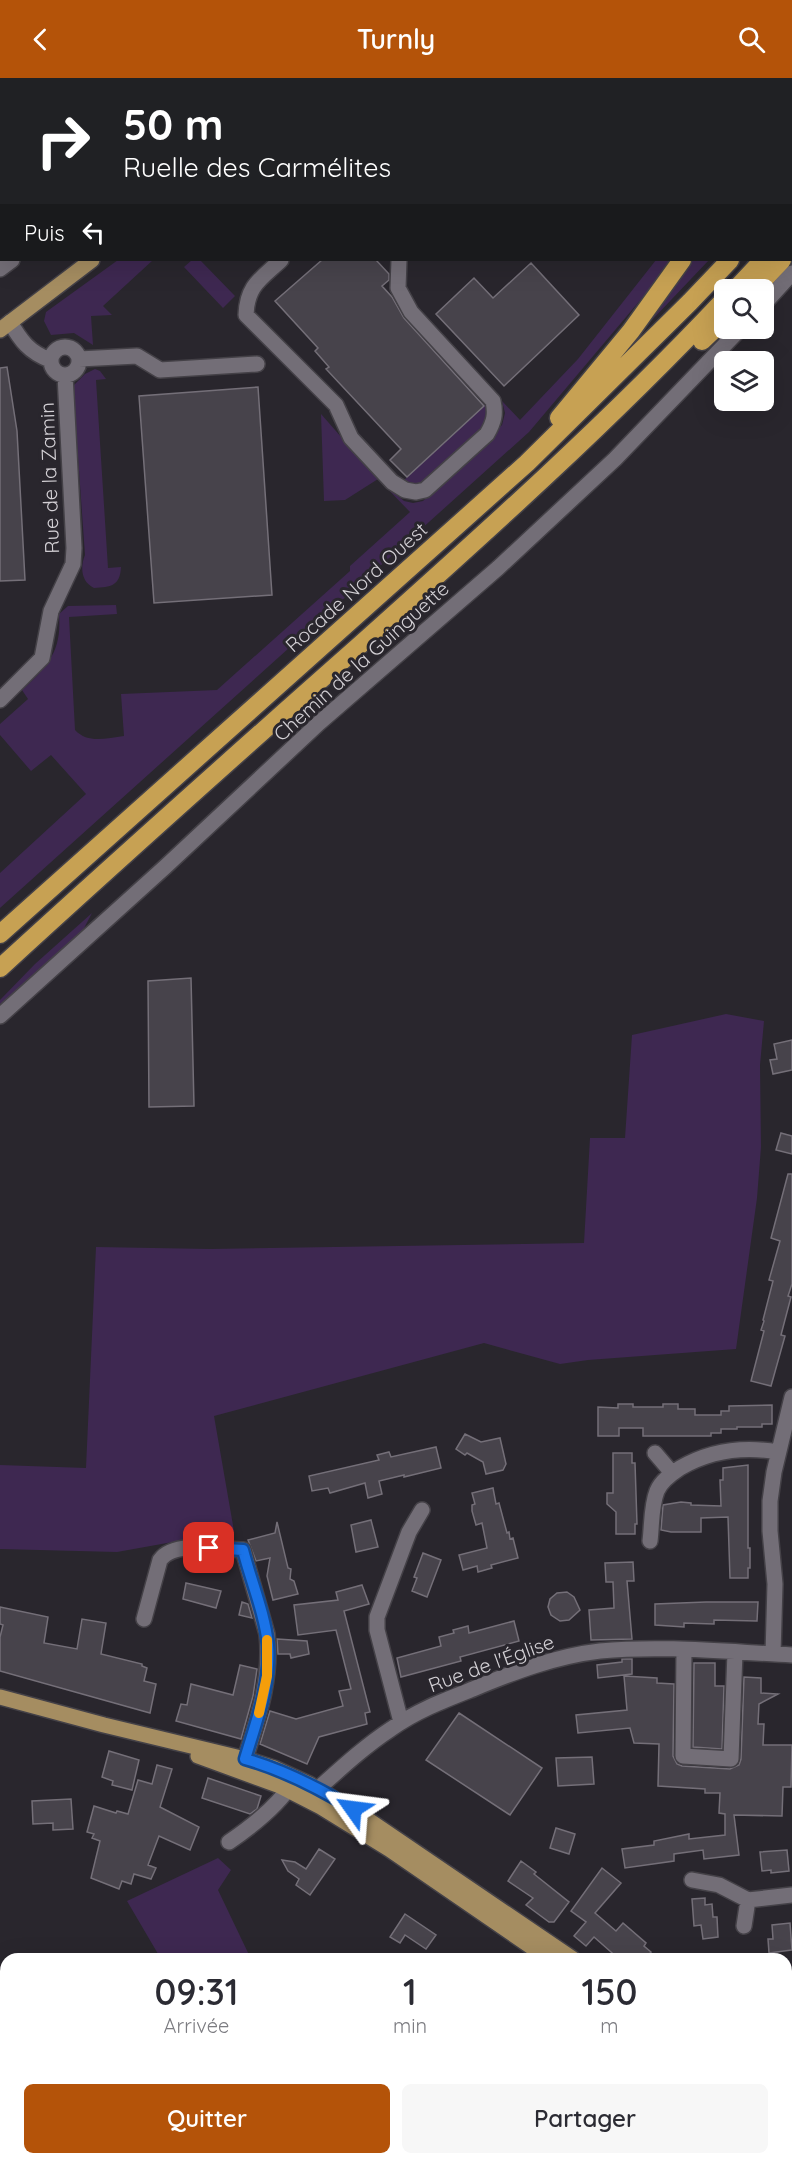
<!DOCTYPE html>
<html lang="fr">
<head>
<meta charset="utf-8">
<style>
	body { margin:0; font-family:Quicksand,sans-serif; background:#f7f7f7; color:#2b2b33; height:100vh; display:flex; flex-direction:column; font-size:22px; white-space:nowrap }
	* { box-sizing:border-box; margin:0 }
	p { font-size:20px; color:#7c7c81 }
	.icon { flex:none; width:33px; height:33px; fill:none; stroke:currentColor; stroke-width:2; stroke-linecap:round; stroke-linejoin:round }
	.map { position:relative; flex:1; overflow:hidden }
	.side { position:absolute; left:0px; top:1875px; width:792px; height:212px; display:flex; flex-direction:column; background:#fff; border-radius:18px 18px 0 0; box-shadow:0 6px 24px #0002 }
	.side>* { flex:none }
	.hud { position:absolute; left:0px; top:0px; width:792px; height:183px; box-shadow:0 6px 24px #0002; background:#202124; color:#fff; overflow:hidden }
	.tools { position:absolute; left:714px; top:201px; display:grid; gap:12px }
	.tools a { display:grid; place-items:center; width:60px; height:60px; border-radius:9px; background:#fff; box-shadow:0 6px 24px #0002; font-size:30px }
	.pin { position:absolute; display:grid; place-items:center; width:51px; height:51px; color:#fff; margin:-26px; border-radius:12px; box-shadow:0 3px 9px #0006 }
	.me { position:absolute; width:66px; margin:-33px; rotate:301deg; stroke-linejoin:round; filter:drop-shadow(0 0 4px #0008) }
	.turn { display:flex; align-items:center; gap:21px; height:126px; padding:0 24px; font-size:27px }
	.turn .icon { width:78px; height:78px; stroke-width:2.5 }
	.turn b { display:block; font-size:42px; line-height:51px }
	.then { display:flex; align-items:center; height:57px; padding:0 24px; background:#0003; gap:12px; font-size:22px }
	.eta { display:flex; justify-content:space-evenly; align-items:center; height:102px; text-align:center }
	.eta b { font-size:36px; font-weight:600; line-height:42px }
	.action { display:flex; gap:12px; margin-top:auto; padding:12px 24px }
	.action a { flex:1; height:69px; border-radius:9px; background:#b45309; color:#fff; font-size:24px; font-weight:600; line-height:69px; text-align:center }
	.action a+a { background:#f7f7f7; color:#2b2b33 }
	header { display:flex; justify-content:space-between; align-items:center; height:78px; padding:0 24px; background:#b45309; color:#fff; font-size:27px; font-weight:600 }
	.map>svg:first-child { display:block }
</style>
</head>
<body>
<header><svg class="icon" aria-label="back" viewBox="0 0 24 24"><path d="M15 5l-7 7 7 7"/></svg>Turnly<svg class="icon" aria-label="search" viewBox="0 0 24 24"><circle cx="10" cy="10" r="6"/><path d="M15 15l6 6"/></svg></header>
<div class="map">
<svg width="792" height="2086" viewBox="0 0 792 2086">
	<rect width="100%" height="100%" fill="#29262d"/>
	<path fill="#3e2851" d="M118 182H153L103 228 112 237 91 238 93 267 74 255 51 257 44 243 46 234Z
		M192 182H200L235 218 223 230 184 189Z
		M656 182H670L648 213 529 354 0 830V795L86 716 51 677 31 693 0 657V646L28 621 22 612C48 588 62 573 59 536L68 528 116 527 117 536 69 539 75 652C88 666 106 660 124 658L121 616 217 612 350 493V488L410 434 378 401 345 422 324 423 321 336 378 401 404 423 413 425 423 423 502 347 505 335 502 323 520 342 578 281Z
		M692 182H709L652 242Z
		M95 291 100 293 106 301 96 302 108 490 121 489C120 508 111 509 94 510 81 504 80 489 85 477L73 308 85 296Z
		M487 325C489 337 486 344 479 354L424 406 417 407 403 403Z
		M92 835 82 854 0 932V922L35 886Z
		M726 936 764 943 760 987 761 1069 757 1120 736 1271 588 1282 560 1286 484 1265 214 1338 234 1453 117 1474 0 1471V1387L86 1390 96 1169 210 1171 584 1165 590 1060H625L632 957Z
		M218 1780 231 1792 218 1812 251 1881H161L127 1823Z"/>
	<path fill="#47434b" stroke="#746f78" stroke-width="1.5" d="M322 182H376L389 196V202L382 208 392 219 404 240 484 328 407 399 390 382 401 371 326 291 329 289 315 273 318 270 275 223Z
		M531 185 579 237 504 308 436 236 474 200 493 220Z
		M7 289 17 353 25 502 0 503V290Z
		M258 309 272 517 154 525 139 318Z
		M191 900 194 1028 149 1029 148 903Z
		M792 962V992L773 996 770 982 777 981 774 966Z
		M781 1055 792 1058V1076L776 1072Z
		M788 1096H792V1206L788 1218 791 1219 781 1257 785 1258 771 1308 751 1303 764 1253 761 1252 764 1243 763 1242 773 1203 769 1202 780 1163 771 1160Z
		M618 1326H633V1329H663V1326H678V1331H695V1337H721V1333H729V1328L772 1327V1346H762V1349H737V1351H721V1355H711V1358H643V1350H619V1358H598V1329L618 1330Z
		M465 1356 481 1364 500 1360 506 1386 503 1392 486 1396 483 1384 467 1375 465 1377 456 1371Z
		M436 1369 441 1390 404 1399V1397L379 1403 382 1416 368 1420 365 1405 330 1415 328 1410 312 1413 309 1398 379 1382 377 1377 389 1374 391 1379Z
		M613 1375H632V1385H635L637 1446H635V1456H616V1434L607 1426V1415H613Z
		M748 1387V1470H750V1490H748V1500H730L728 1439 701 1440V1454H671L661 1452 663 1427 681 1424 691 1425V1427L721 1428 720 1402H723V1390Z
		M493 1410 496 1426 499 1425 507 1455 509 1454 510 1461 513 1460 518 1480 491 1487 492 1490 478 1494 477 1488 463 1492 459 1477 487 1470 482 1445 476 1447 472 1433V1427L475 1426 472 1415Z
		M371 1442 378 1469 356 1474 351 1447Z
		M277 1444 288 1490 291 1491 290 1501 294 1503 298 1516 273 1522 267 1498 270 1480 256 1483 248 1462 275 1455Z
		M423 1475 441 1482 427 1519 412 1513 417 1500 414 1499Z
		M633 1484 634 1503H627L632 1561 591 1562 589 1532 614 1530 613 1504H606L605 1485Z
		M186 1505 221 1513 216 1530 183 1521Z
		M362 1507 369 1526 344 1533 370 1634 365 1635 367 1646 319 1659 307 1686 260 1666 270 1633 296 1641 343 1628 339 1613 351 1611 336 1552 298 1557 294 1527 338 1522 336 1514Z
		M567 1514 574 1519 580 1532 569 1542 560 1543 551 1537 548 1529 550 1521 557 1515Z
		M242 1524 248 1526 252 1540 239 1537Z
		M706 1524H758L757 1543 714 1542V1546L684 1545V1549L655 1547V1526Z
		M0 1529 48 1539 44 1565 77 1571 82 1541 106 1545 101 1576 142 1586V1588L147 1590 144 1603 156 1606 150 1635 0 1593V1559L3 1547 0 1546Z
		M514 1543 519 1563 460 1579 461 1583 401 1599 397 1580 441 1568 439 1559 454 1555 453 1552 468 1548 469 1555Z
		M277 1561 307 1563 309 1576 291 1580 290 1576H278Z
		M622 1581H632V1596L598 1600 597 1587 622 1584Z
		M694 1585H715V1608H724L722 1671 693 1669Z
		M240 1587 257 1591 253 1618 241 1661 176 1643 181 1626 187 1627 191 1606 233 1617Z
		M624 1598 657 1600V1605L674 1606 673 1678 677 1686 682 1688 730 1691 739 1687 741 1681 744 1599 761 1600V1615L778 1616 759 1626 758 1646H764L763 1667H792L791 1709H783L782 1738 734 1737 739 1777 704 1781 703 1772 674 1776V1783L625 1790 622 1771 654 1767V1763L689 1756V1761L725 1757V1736L719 1735 720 1715H705V1711L658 1708 659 1666 634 1665 630 1650 578 1655 576 1637 627 1632Z
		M459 1635 542 1690 510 1737 426 1682Z
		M109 1673 139 1682 132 1712 112 1707 113 1703 102 1699Z
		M592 1679 594 1706 558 1708 556 1680Z
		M157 1687 172 1691 160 1729 199 1749 190 1772 159 1758 148 1787 156 1790 151 1801 134 1796 131 1806 122 1803 119 1811 91 1800 100 1763 92 1760 94 1756 87 1754 94 1728 116 1735 117 1733 128 1736 138 1702 152 1706Z
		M208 1700 261 1718 257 1731 250 1736 202 1720Z
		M71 1721 73 1751 53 1752V1745L33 1746 32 1723Z
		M556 1750 575 1756 569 1776 550 1770Z
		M319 1771 335 1781 310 1817 296 1807 299 1801 288 1793 282 1782 295 1784 306 1791Z
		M787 1772 789 1793 771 1795V1792L762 1793 760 1774Z
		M521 1783 536 1794 534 1796 569 1824 554 1844H549L526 1827 533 1820 508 1803Z
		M602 1790 621 1805 595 1835 616 1853 623 1845 646 1865 644 1868 651 1874 645 1881H619L594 1859 586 1868 574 1858 586 1844 571 1833Z
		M705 1820V1827L712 1826 713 1839H717L718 1859 703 1861 701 1847 694 1848 692 1821Z
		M405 1836 436 1857 426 1871 405 1857 400 1865 390 1859Z
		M790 1845 792 1872 769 1875 768 1861H773L772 1847Z"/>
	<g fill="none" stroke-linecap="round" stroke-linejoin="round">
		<defs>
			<path id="minor" d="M30 0 32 2
				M370 0 371 2
				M48 2 51 0
				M281 182C261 201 247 207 246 237L336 327 351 360 392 404 405 412 416 414 425 412 487 356C494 344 496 336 493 323L411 234 398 210 399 182
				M0 191 12 182
				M764 226 792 195
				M10 244C21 263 29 274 50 282
				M51 283a14 14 0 1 1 28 0a14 14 0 1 1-28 0Z
				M79 281 137 278 160 292 257 286
				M0 622 42 580 51 533 73 486 74 470 65 297
				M0 938 165 789 319 645 498 490 615 381 741 250
				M655 1375 672 1395
				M650 1463C652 1447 651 1428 657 1413 661 1403 671 1396 680 1390 711 1372 743 1368 778 1374
				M144 1541 160 1482C174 1462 220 1471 243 1472L267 1556C272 1600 258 1640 245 1681
				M684 1572 683 1678 731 1681 735 1574
				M773 1576 775 1506 770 1453V1423L774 1394 792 1319
				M401 1644 377 1552V1539L409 1454 422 1432
				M310 1718C336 1695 362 1670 391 1651 416 1633 445 1622 473 1611 514 1594 556 1578 600 1573 664 1567 728 1574 792 1577
				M229 1764C254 1747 278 1728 294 1703
				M692 1802 719 1807 748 1822
				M744 1848 748 1822 792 1817
				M456 2080 460 2086
				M639 2080 642 2086"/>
			<path id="major" d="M339 2 341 0
				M0 252 92 182
				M0 1619 104 1647 245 1681 274 1690 309 1706 361 1737 573 1881
				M198 1678 280 1708 321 1729 389 1771 549 1881
				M786 2062 792 2067
				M786 2079 792 2085"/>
			<path id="highway" d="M753 0V2
				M790 115 792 113
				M790 152 792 150
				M790 172 792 171
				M735 212 763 182
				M754 212 782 182
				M702 263 724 242
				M559 340 631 253 682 182
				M0 856 527 385 690 224 730 182
				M0 890C119 781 240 673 361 566 485 455 610 343 724 222"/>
		</defs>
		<use href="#minor" stroke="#444147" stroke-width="18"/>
		<use href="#major" stroke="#444147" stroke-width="18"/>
		<use href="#highway" stroke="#444147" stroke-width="21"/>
		<use href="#minor" stroke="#736e77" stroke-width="15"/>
		<use href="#major" stroke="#a58d61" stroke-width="15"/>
		<use href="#highway" stroke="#c7a153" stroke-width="18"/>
	</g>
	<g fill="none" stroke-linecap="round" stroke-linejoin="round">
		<defs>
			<path id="route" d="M209 1470 243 1472C251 1503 265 1536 268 1567 271 1606 256 1644 245 1681 284 1692 319 1710 353 1731"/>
		</defs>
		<use href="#route" stroke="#114b97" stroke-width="15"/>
		<use href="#route" stroke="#1a73e8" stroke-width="10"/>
		<path stroke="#f59e0b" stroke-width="10" d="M259 1635 267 1598V1562"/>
	</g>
	<g text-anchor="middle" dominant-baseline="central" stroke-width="6" stroke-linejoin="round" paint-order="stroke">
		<g font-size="20" fill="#d3d0d5" stroke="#29262d">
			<text transform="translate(49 400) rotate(-92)">Rue de la Zamin</text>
			<text transform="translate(356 509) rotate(-42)">Rocade Nord Ouest</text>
			<text transform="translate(361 583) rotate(-42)">Chemin de la Guinguette</text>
			<text transform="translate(491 1585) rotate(-20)">Rue de l'Église</text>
		</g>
	</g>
</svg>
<div class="tools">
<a><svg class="icon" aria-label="search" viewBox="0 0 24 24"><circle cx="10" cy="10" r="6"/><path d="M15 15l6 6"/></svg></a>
<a><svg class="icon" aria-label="layers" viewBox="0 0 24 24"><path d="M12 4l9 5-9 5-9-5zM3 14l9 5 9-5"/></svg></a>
</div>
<div class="pin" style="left:209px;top:1470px;background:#d93025"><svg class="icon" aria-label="arrive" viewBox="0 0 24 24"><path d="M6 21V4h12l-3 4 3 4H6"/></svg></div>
<svg class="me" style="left:353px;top:1731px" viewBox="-20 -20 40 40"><path d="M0-17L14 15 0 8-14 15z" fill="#1a73e8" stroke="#fff" stroke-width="4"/></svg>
<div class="hud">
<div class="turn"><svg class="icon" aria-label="right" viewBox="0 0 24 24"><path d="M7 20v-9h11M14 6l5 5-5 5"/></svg><div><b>50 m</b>Ruelle des Carmélites</div></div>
<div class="then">Puis<svg class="icon" aria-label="left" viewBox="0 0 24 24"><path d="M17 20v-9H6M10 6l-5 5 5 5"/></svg></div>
</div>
<section class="side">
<div class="eta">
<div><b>09:31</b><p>Arrivée</p></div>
<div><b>1</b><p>min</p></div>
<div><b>150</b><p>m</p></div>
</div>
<div class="action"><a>Quitter</a><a>Partager</a></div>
</section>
</div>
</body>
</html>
